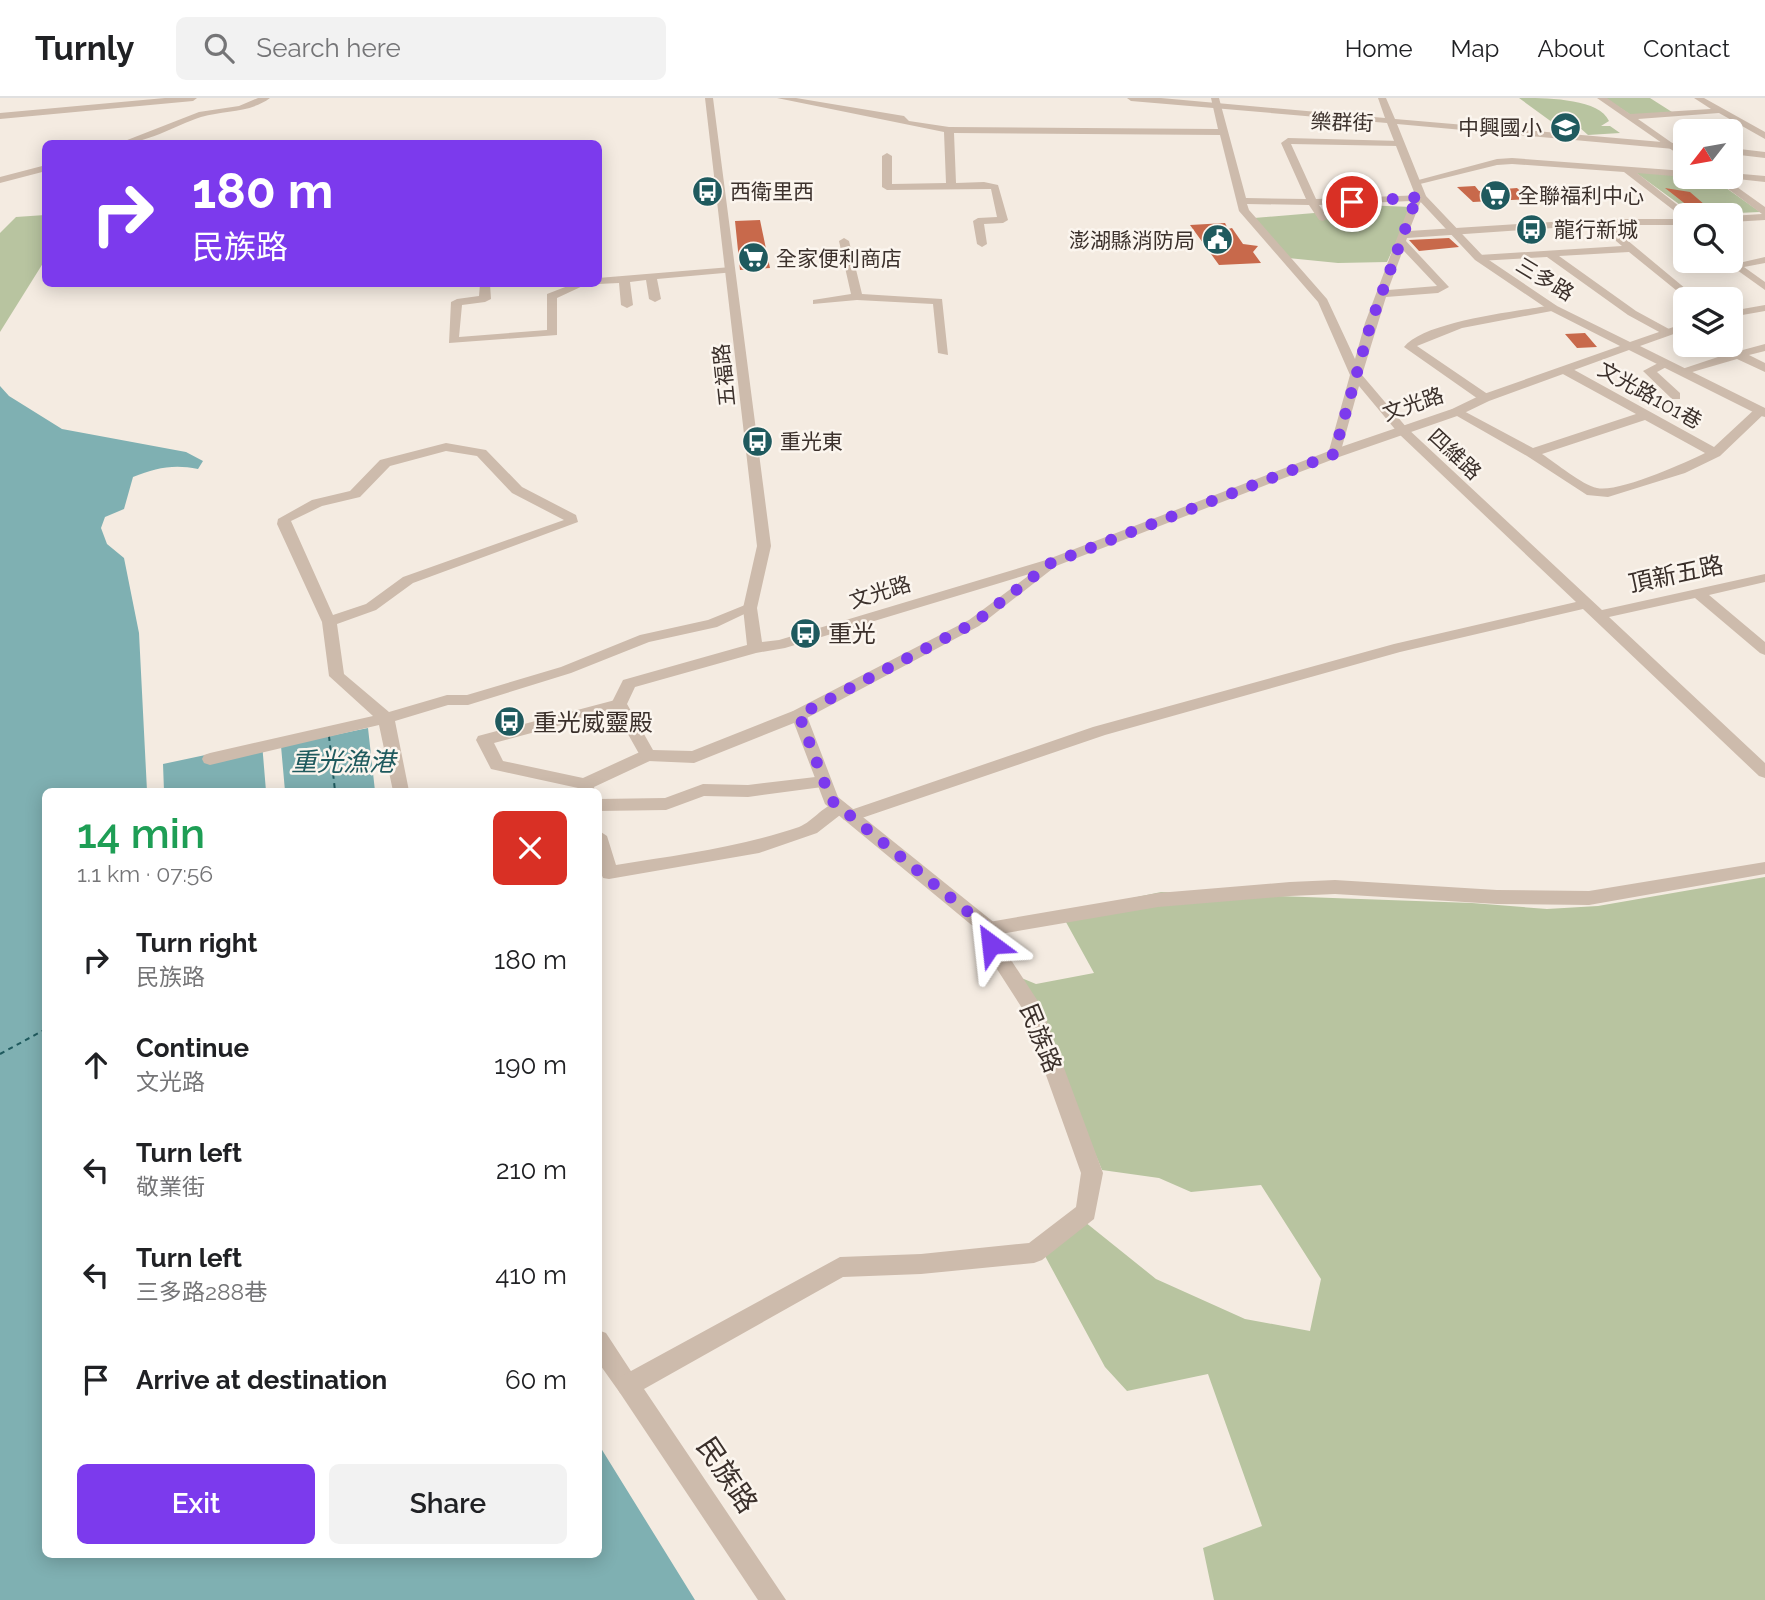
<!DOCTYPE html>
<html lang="en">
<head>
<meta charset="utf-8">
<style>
	body { margin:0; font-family:Raleway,"Noto Sans TC",sans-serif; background:#f2f2f2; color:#202124; height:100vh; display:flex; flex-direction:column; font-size:26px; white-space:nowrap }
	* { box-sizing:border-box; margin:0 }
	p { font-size:23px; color:#757577 }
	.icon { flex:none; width:38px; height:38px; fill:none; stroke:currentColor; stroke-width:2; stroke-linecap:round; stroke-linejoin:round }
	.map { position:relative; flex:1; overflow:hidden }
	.details { position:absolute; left:42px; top:690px; width:560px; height:770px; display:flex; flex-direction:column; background:#fff; border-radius:10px; box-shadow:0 4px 18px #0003 }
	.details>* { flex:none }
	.banner { position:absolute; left:42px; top:42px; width:560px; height:147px; border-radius:10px; box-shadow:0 4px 18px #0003; background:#7c3aed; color:#fff; overflow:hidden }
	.needle { width:46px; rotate:239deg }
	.buttons { position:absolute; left:1673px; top:21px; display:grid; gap:14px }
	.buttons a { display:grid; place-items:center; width:70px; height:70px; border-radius:10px; background:#fff; box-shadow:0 4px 18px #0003; font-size:35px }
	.pin { position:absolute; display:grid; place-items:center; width:60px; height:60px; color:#fff; margin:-30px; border:4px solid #fff; border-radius:50%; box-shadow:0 2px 7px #0007 }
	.me { position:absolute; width:77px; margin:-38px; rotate:330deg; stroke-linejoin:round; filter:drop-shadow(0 0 5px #0008) }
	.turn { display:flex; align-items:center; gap:24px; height:147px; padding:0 35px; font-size:32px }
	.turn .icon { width:91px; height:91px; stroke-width:2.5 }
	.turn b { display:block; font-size:49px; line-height:60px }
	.round { display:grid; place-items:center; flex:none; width:74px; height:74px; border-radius:10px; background:#f2f2f2 }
	.headline { display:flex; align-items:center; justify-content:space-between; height:119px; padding:0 35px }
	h1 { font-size:42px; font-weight:600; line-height:52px; color:#1e9e55 }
	.button { display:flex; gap:14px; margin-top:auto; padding:14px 35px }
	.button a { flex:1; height:80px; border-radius:10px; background:#7c3aed; color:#fff; font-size:28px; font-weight:600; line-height:80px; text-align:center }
	.button a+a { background:#f2f2f2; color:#202124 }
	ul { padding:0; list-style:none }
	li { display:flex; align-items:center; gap:21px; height:105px; padding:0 35px }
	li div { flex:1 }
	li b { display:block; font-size:26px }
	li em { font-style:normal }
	header { display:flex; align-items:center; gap:42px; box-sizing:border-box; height:98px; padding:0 35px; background:#fff; border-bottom:2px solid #e0e0e0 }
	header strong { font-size:33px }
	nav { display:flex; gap:38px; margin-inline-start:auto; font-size:24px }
	.search { width:490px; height:63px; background:#f2f2f2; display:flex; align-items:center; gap:18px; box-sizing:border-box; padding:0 24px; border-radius:10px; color:#757577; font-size:26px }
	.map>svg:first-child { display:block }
</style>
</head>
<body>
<header>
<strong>Turnly</strong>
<div class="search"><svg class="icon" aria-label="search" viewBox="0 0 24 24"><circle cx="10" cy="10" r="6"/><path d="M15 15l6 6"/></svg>Search here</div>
<nav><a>Home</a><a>Map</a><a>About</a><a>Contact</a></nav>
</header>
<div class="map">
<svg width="1765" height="1502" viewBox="0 0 1765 1502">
	<rect width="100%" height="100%" fill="#f4ebe1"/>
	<path fill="#b8c4a0" d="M1519 0C1545 0 1599 0 1609 23L1601 28H1610L1620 35 1588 37 1579 29 1571 28 1578 34 1567 35Z
		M1605 0H1650L1672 14 1631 17Z
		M1635 74 1712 80 1760 114 1694 117Z
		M1337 106 1412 109 1387 164 1338 165 1288 160 1254 120 1338 113 1335 107Z
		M45 117V162L0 234V135L16 119Z
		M1765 779V1502H1214L1203 1450 1262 1428 1208 1276 1127 1293 1105 1269 1045 1158 1085 1124 1156 1181 1245 1221 1310 1233 1321 1181 1261 1087 1191 1094 1159 1080 1102 1072 1030 899 1012 876 1036 886 1094 875 1061 815 1161 794 1472 805 1547 811 1598 808Z"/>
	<path fill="#7fb0b2" d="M0 288 9 298 62 331 186 354 203 363 198 371C173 366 156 370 133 379L124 411 105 419 101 430 107 446 124 460 139 535 147 693H46V1456H598L599 1347 695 1502H0Z
		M368 630 375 693H285L281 648Z
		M262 645 266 693H164L163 666Z"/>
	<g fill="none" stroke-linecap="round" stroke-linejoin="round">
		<path stroke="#1f5a5e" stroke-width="2" stroke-dasharray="5 4.5" stroke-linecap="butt" d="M329 638 335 693
			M0 956 46 931"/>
	</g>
	<path fill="#c8694b" d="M1475 88 1479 93 1517 90 1529 101 1473 104 1457 89Z
		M1665 90 1690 94 1705 107 1688 108Z
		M760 122 770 170 740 172 735 123Z
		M1225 125 1228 131 1232 130 1243 146 1258 148 1253 154 1261 165 1219 167 1190 127Z
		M1449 140 1459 149 1419 153 1409 142Z
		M1585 235 1597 249 1577 250 1565 236Z"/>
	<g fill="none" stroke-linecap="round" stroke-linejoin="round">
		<path fill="#cdbbac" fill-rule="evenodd" d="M165 0H197L193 3 0 21V15Z
			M258 0H270C250 15 225 12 201 19 174 28 146 46 117 46L199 14 239 8Z
			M777 0H796L904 18 909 23 949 29 1218 31 1211 0H1219L1246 100 1306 101 1281 45 1288 40 1401 43V47L1398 48 1291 46 1316 101 1425 97 1426 99 1420 105 1409 133 1599 121H1685L1624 74 1512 66 1497 67 1416 87 1411 84 1497 61 1512 60 1685 73V79L1637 75 1689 116 1685 117V127H1609L1698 201H1687L1629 154 1559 158 1636 213 1669 231V235H1661L1628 217 1547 159 1479 163 1474 160 1479 157 1622 148 1597 127 1407 140 1406 143 1449 189 1438 195 1386 199 1362 277 1407 330 1602 512 1765 476V484L1709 497 1765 544V557L1760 555 1695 500 1609 519 1765 665V680L1759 678 1583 511 1400 554 1105 637 856 722H844L841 718 844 714 817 735 759 755 609 781 603 780 598 769V732L607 738 616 767C678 757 740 749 799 729 815 723 828 700 845 705L848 709 845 714 1093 629 1394 546 1576 504 1399 336 1359 288 1340 356 1339 359H1329L1328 356 1350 277 1318 204 1239 113 1220 37 954 35 956 85 984 84 998 87 1008 122 1003 125 984 126 987 146 982 149 977 146 973 123 978 120 997 119 991 91 887 92 882 89V58L887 55 892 58V86L946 85 944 34ZM1411 103 1365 225 1355 261 1327 201 1249 112 1247 106 1309 107 1319 122 1323 123 1328 120 1319 107ZM1403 152 1437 188 1388 192Z
			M1597 0H1607L1630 16 1711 11 1694 0H1704L1765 34V41L1719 15 1638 21 1685 54V61Z
			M46 67V73L0 85V79Z
			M1731 75 1765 78V84L1728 80Z
			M1712 79H1723L1765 109V122L1731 124V118L1762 116Z
			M844 140 849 143 862 196 942 201 948 257 938 255 933 206 857 202 813 206V202L851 196 839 143Z
			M1765 159V165L1744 169 1765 184V192L1730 167Z
			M731 169 735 170V174L657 181 661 201 655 204 649 201 646 182 630 184 633 207 627 210 621 207 619 185 598 186H595H598V180Z
			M480 186H490L491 201 485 204 462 207 459 239 547 232V196L573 186H587L557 200V237L449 245 451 204 457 201 479 198Z
			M1553 207 1557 208V212L1462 230 1417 248 1489 297V303H1481L1404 249C1424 223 1519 213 1553 207Z
			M1765 246V253L1749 257 1765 265V274L1737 261 1682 277 1676 273 1727 256 1712 247H1727L1739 253Z
			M1662 263 1672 266 1657 274 1680 295V301H1672L1643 273Z
			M1561 269H1569L1714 349 1756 310H1764L1765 315 1720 358 1685 375 1608 399 1587 397 1527 358 1450 314 1452 311H1460L1533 350 1636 316 1561 275ZM1645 322 1705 355C1685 365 1618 395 1597 390 1582 387 1556 365 1542 356Z
			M446 345 486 352 522 389 576 417 578 424 413 485 376 512 337 526 344 576 389 614 447 597H467L561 569 640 537 708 522 745 507H755L757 510 717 529 649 544 571 575 468 607H448L395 623 409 693H393L379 627 210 667 204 665 202 661 204 657 210 655 373 618 329 578 322 524 277 426 278 421 312 402 350 393 380 362ZM446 353 477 358 512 395 564 422 403 479 366 506 333 517 291 423 322 408 360 399 390 368Z
			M1051 461 1058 465 1056 468 979 528 805 621H793L791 617 793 613 969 522Z
			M619 601 627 606 625 610 494 645 503 663 583 680 642 653H654L656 657 654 661 594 689 595 693H579L578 690 491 671 476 642 478 638Z
			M824 678 830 680 832 684 830 688 748 699 704 698 666 712 598 713V701L665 700 703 686 748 687Z
			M1765 764V776L1589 807 1497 806 1335 796 1290 798 1158 809 989 838 982 836 980 831 982 826 989 824 1158 795 1290 784 1335 782 1497 792 1589 793Z
			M598 1232 606 1235 640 1287 636 1295 628 1299 620 1295 598 1264Z"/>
		<path fill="#cdbbac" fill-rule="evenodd" d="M705 0H713L771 448 757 510 762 544 779 542 1046 462 1329 353 1452 311 1481 297 1620 248 1549 212 1475 162 1416 99 1387 25 1131 3 1127 0H1161L1385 20 1378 0H1386L1395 21 1685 46V52L1397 26 1426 98 1483 158 1557 208 1630 244 1685 225V232L1640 248 1765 310V319L1761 318 1629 252 1489 303 1460 317 1339 359 1056 468 785 550 756 555 635 589 627 606 653 652 692 653 793 613H805L838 699 996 826 1000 845 1041 908 1103 1075 1094 1121 1042 1162 1034 1165 921 1176 843 1179 644 1291 786 1502H758L620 1295 616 1287 620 1279 840 1159 921 1156 1029 1145 1076 1109 1081 1075 1022 910 984 851 980 834 825 706 794 625 694 665 648 663 642 661 611 606 623 582 747 547 743 510 757 448Z
			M1731 50 1765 54V60L1731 56Z
			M1765 207V213L1731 219V213Z"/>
	</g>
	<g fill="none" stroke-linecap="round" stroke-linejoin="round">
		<path stroke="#7c3aed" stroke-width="12" stroke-dasharray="0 21.6" d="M991 846 989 831 831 702 799 617 974 525 1051 465 1334 356 1371 225 1415 104 1421 99 1352 104"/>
	</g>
	<defs>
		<symbol id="school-disc" viewBox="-11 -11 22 22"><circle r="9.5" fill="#1f5a5e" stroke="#fbf5ee"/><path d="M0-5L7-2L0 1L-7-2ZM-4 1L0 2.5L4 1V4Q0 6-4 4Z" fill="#fff"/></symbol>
		<symbol id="bus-disc" viewBox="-11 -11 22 22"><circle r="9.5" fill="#1f5a5e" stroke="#fbf5ee"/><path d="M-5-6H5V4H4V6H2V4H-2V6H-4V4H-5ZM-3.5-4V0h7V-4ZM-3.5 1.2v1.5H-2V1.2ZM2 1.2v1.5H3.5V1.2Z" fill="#fff"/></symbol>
		<symbol id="supermarket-disc" viewBox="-11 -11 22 22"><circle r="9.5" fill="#1f5a5e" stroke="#fbf5ee"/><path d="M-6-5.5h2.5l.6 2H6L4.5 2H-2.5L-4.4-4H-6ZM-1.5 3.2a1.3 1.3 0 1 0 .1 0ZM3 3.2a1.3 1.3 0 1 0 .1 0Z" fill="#fff"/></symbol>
		<symbol id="civic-disc" viewBox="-11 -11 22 22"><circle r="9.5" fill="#1f5a5e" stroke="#fbf5ee"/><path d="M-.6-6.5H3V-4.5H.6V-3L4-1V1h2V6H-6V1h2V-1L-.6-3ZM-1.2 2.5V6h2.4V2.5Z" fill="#fff"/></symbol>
	</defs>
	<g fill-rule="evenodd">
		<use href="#school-disc" x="1548" y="12" width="35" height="35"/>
		<use href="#bus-disc" x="690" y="76" width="35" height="35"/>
		<use href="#supermarket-disc" x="1478" y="80" width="35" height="35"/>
		<use href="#bus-disc" x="1514" y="114" width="35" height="35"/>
		<use href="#civic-disc" x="1200" y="124" width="35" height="35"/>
		<use href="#supermarket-disc" x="736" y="142" width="35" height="35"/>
		<use href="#bus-disc" x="740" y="326" width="35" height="35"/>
		<use href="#bus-disc" x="788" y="518" width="35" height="35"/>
		<use href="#bus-disc" x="492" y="606" width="35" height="35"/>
	</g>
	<g text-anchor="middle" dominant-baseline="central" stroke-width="5" stroke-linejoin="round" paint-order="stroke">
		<g font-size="21" fill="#3b302b" stroke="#fbf5ee">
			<text transform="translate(1342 24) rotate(2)">樂群街</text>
			<text transform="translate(1545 181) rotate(31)">三多路</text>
			<text transform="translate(724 277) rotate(-96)">五福路</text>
			<text transform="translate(1650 297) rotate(29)">文光路101巷</text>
			<text transform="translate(1413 306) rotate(-19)">文光路</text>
			<text transform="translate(1455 356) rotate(43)">四維路</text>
			<text transform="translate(880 494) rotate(-17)">文光路</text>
		</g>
		<g font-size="21" fill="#3b302b" stroke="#fbf5ee" text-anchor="start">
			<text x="1542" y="29" text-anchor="end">中興國小</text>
			<text x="730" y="93">西衛里西</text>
			<text x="1518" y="97">全聯福利中心</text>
			<text x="1554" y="131">龍行新城</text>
			<text x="1195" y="142" text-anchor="end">澎湖縣消防局</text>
			<text x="776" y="160">全家便利商店</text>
			<text x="780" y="343">重光東</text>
		</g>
		<g font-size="24" fill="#3b302b" stroke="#fbf5ee">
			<text transform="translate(1676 476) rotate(-12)">頂新五路</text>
			<text transform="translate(1041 940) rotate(68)">民族路</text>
		</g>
		<g font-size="24" fill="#3b302b" stroke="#fbf5ee" text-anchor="start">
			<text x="828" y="535">重光</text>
			<text x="533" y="624">重光威靈殿</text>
		</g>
		<g font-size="26" font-style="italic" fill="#1f5a5e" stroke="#fbf5ee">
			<text x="343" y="664">重光漁港</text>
		</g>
		<g font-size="28" fill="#3b302b" stroke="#fbf5ee">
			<text transform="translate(727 1377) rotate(56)">民族路</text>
		</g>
	</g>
</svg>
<div class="buttons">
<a><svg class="needle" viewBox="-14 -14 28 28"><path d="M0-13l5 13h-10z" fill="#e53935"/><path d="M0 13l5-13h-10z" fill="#757577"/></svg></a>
<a><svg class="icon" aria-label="search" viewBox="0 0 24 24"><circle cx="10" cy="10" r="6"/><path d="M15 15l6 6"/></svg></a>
<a><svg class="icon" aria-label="layers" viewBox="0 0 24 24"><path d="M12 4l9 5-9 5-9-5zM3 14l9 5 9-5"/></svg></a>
</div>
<div class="pin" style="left:1352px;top:104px;background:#d93025"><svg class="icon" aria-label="arrive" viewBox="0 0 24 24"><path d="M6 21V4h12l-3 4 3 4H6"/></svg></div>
<svg class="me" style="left:991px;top:846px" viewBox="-20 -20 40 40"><path d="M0-17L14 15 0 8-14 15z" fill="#7c3aed" stroke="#fff" stroke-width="4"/></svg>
<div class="banner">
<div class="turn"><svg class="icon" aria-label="right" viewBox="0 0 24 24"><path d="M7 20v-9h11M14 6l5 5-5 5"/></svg><div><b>180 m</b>民族路</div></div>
</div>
<section class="details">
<div class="headline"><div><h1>14 min</h1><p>1.1 km · 07:56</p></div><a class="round" style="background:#d93025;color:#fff"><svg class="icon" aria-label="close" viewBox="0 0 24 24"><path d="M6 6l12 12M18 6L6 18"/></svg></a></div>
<ul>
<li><svg class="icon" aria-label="right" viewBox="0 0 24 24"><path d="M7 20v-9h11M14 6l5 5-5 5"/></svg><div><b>Turn right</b><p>民族路</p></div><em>180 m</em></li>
<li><svg class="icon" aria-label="ahead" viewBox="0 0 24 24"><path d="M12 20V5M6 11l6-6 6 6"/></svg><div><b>Continue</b><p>文光路</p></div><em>190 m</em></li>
<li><svg class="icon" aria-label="left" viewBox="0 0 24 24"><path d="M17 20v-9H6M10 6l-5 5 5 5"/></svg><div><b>Turn left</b><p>敬業街</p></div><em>210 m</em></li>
<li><svg class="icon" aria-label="left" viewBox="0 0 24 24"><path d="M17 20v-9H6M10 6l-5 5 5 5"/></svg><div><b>Turn left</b><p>三多路288巷</p></div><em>410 m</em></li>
<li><svg class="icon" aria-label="arrive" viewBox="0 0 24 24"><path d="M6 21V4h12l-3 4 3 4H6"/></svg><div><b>Arrive at destination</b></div><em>60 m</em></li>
</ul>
<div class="button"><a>Exit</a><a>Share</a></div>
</section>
</div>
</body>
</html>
